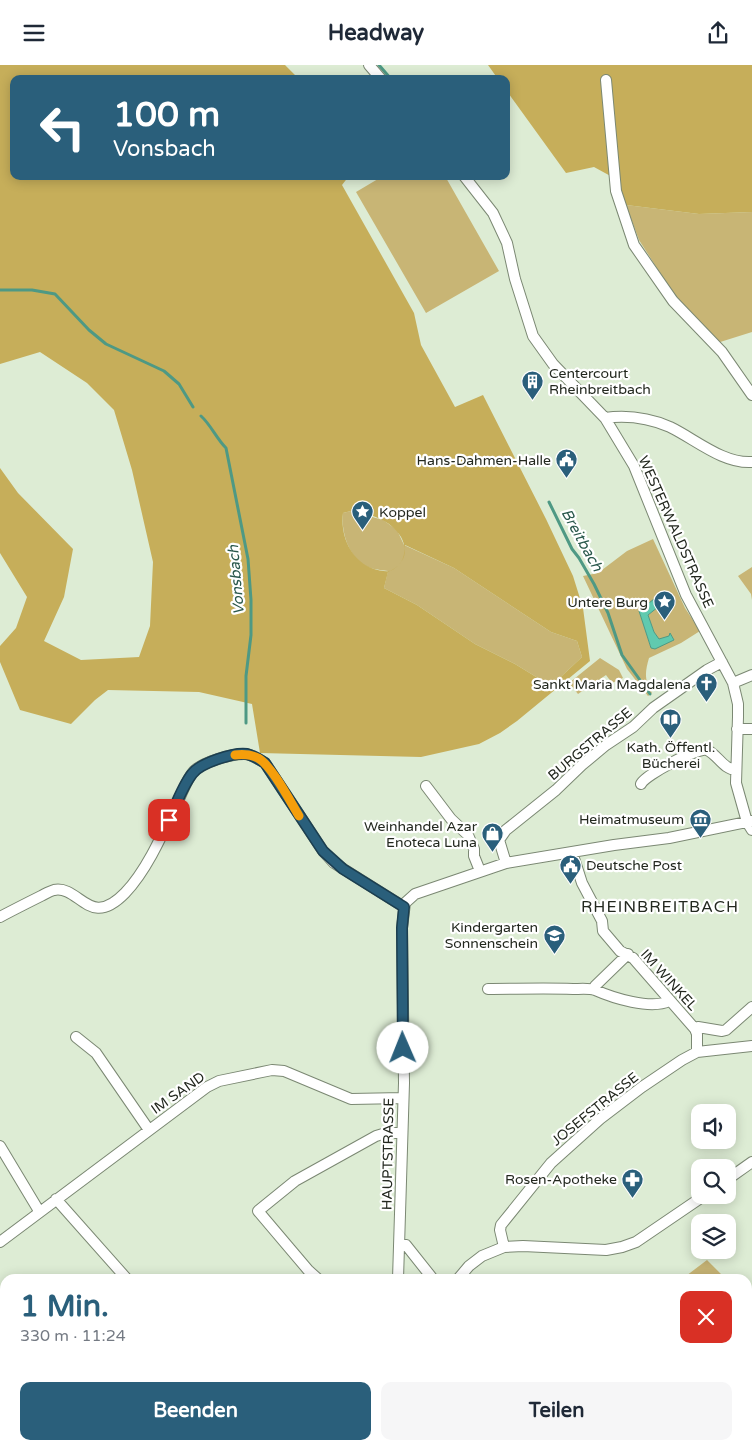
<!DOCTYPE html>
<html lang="de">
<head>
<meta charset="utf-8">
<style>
	body { margin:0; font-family:"Varela Round",sans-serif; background:#f6f6f7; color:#1f2937; height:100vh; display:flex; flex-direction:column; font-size:19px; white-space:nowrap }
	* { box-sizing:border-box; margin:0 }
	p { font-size:16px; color:#747a83 }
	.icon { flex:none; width:28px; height:28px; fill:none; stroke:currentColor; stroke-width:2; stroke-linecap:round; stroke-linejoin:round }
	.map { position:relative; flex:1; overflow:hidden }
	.sheet { position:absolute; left:0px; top:1209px; width:752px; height:176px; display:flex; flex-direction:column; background:#fff; border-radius:15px 15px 0 0; box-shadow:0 2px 12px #0003 }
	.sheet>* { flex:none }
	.guide { position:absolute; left:10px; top:10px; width:500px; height:105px; border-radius:10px; box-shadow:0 2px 12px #0003; background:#2a5f7b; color:#fff; overflow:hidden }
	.controls { position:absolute; left:691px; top:1039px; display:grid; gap:10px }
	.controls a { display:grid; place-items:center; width:45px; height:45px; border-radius:10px; background:#fff; box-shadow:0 2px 12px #0003; font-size:25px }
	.pin { position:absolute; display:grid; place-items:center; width:42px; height:42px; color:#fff; margin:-21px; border-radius:10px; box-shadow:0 2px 8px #0006 }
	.me { position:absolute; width:55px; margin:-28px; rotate:359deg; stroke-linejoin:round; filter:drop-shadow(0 0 4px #0008) }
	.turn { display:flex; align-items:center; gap:18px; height:105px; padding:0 20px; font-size:22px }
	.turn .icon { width:65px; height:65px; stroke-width:2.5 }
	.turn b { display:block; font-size:35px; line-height:42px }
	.round { display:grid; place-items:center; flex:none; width:52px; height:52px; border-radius:10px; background:#f6f6f7 }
	.head { display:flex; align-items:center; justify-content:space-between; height:85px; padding:0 20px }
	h1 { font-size:30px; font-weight:700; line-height:38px; color:#2a5f7b }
	.action { display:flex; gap:10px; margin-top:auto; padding:10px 20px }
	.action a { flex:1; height:58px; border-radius:10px; background:#2a5f7b; color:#fff; font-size:20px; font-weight:700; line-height:58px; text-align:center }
	.action a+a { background:#f6f6f7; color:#1f2937 }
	header { display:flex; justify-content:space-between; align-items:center; height:65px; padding:0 20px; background:#fff; font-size:22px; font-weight:700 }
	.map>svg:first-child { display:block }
</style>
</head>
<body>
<header><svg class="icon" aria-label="menu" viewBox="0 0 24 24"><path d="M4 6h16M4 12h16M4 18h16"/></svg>Headway<svg class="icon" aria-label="share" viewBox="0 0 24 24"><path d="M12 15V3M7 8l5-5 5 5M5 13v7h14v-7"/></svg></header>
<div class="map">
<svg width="752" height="1384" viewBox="0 0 752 1384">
	<rect width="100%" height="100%" fill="#ddecd4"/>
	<path fill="#c8b575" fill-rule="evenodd" d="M383 111H445L499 206 426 248 356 127Z
		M626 140 699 149 752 147V267L717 278 678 236 639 175Z
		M351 446 383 455 397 465 404 480 454 503 551 567 577 576 582 592 551 621 515 599 475 579 417 540 384 523 388 506C379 505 369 504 361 498 347 487 341 465 343 448Z
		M653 474 685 543 700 566 681 578 649 593C645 607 644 615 652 628L648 631 627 604 583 511 598 508 627 486ZM658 542 648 550 654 567 659 575 669 571 670 568 674 575 651 583 639 546Z
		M752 502V535L751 529 738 511Z
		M600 593 619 605 623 613 612 618 606 610 578 629 569 618Z
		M707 1195 726 1214H682Z
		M748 1236 752 1241V1384H642V1380H748Z"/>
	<path fill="#c6ae5a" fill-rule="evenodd" d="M0 0H285L299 14H14V111H349L342 120 414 248 421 280 455 342 483 330 546 454 573 511 583 543 590 596 517 656 500 668 479 679 421 692 260 688 252 639 199 627 108 625 95 635 71 659 20 645 0 597V581L16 563 27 532 0 488V403L18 428 73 484 64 532 44 576 81 595 139 592 150 561 153 497 132 405 114 345 87 318 40 287 0 299ZM351 446C370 449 390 454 401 472 404 478 407 486 403 494 400 499 395 505 389 506 385 507 378 505 374 504 351 496 340 471 343 448ZM405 480 454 503 551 567 577 576 582 592 551 621 515 599 475 579 417 540 384 523 388 507C402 500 404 495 405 480Z
		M488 0H752V147L699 149 626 140 616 114 594 102 566 108 506 25V14H498Z"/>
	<path fill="#60caaf" stroke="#4e9984" d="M654 534 658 542 648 550 654 567 659 574 669 571 670 568 674 575 655 584 651 583 639 546Z"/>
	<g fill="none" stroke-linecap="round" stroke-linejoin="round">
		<path stroke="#4e9984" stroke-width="3" d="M379 0 391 14
			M0 225H32L55 229 89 265 106 279 164 306 179 319 193 342
			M201 351C211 360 216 373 226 383L248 494 251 535V570L246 611V658
			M549 437 572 484 579 493 594 519 608 548 622 590 650 629"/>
		<defs>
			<path id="minor" d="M369 0 381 14
				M606 15 616 126 634 180 673 236 722 287 752 330
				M464 111 493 148 507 178 515 214 533 271 553 299 605 353 634 401 686 530 733 618 738 639V652L736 718 747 757 752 765
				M605 353C627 350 649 353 670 362 695 374 723 399 752 397
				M733 618 752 610
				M737 664H752
				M641 719C645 710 698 682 707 685 718 690 723 704 736 705
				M426 721 451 754 468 770 474 784V791L480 806
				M572 787 582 818 602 856 603 866 620 886 633 893 695 964 697 969V987
				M506 798 499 775 506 765 556 725 582 700 606 680 633 662 653 643 707 605 722 597
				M0 852C13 845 27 838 41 831 45 829 50 826 54 825 80 820 89 865 125 828 147 805 163 768 176 740 182 729 186 715 194 706 203 697 231 689 244 689 252 689 258 694 265 698L323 786 334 798 404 842
				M488 924C516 924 544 923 573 924 579 924 590 923 595 925 613 933 651 945 669 936
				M595 925V921L628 889
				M695 964 698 962 722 966 726 965 752 942
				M76 972 96 988 149 1065
				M0 1081 39 1146
				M728 1114 752 1097
				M56 1134 127 1214
				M0 1177 207 1022 219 1016 272 1005 284 1006 351 1034 403 1033
				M400 1179 406 1180 433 1214
				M504 1182 500 1165 501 1160 551 1098 600 1054 642 1022 682 995 697 987 752 981
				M318 1214 308 1205 258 1146 295 1116 376 1071 386 1068H402
				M398 1214 404 1018 402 863 405 838 415 829 506 798 614 780 669 773 752 756
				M458 1214 469 1201 482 1191 504 1182 523 1181 606 1185 622 1182 636 1177 705 1130
				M460 1380 461 1384
				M587 1380 589 1384
				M55 1384 60 1380
				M273 1384 278 1380"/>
		</defs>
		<use href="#minor" stroke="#7b8873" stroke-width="12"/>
		<use href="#minor" stroke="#fff" stroke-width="10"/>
	</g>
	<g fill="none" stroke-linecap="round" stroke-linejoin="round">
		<defs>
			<path id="route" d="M169 755C176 740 182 722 192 709 200 698 234 687 247 689 254 691 259 694 265 698L323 786 343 804 404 842 402 863 403 983"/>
		</defs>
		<use href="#route" stroke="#1b3e50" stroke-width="12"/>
		<use href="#route" stroke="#2a5f7b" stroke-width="9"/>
		<path stroke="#f59e0b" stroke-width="9" d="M235 690C243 689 250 689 258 693 272 701 290 736 299 751"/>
	</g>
	<defs>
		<symbol id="building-pin" viewBox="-11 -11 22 30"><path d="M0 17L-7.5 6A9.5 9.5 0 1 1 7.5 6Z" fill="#2a5f7b" stroke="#fff"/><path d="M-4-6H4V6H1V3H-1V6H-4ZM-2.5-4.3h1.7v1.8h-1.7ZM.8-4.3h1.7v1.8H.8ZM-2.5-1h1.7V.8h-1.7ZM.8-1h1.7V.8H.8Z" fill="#fff"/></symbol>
		<symbol id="civic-pin" viewBox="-11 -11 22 30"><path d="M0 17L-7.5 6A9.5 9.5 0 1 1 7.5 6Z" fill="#2a5f7b" stroke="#fff"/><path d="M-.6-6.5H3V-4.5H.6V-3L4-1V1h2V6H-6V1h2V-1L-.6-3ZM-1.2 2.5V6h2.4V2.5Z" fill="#fff"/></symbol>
		<symbol id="sight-pin" viewBox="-11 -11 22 30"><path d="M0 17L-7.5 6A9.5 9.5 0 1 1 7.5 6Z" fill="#2a5f7b" stroke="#fff"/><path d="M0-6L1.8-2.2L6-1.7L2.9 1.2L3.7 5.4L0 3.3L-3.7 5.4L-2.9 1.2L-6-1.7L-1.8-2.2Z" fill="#fff"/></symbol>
		<symbol id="church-pin" viewBox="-11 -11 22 30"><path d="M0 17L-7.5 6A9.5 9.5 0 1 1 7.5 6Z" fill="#2a5f7b" stroke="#fff"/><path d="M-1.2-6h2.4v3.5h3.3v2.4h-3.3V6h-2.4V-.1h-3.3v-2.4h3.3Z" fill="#fff"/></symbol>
		<symbol id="library-pin" viewBox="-11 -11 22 30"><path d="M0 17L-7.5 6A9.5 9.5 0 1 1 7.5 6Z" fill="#2a5f7b" stroke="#fff"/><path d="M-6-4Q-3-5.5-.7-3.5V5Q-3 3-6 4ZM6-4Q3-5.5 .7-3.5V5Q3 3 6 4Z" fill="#fff"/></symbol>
		<symbol id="museum-pin" viewBox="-11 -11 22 30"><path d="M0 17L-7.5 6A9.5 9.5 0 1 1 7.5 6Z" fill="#2a5f7b" stroke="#fff"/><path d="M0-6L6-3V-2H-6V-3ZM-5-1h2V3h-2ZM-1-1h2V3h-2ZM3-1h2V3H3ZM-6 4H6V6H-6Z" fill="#fff"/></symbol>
		<symbol id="shop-pin" viewBox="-11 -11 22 30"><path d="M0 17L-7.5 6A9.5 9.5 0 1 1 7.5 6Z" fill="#2a5f7b" stroke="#fff"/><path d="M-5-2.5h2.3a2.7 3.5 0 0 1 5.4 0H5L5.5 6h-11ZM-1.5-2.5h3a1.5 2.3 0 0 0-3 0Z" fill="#fff"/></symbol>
		<symbol id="school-pin" viewBox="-11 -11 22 30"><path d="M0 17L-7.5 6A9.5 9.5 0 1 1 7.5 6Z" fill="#2a5f7b" stroke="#fff"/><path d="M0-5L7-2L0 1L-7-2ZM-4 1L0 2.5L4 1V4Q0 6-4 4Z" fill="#fff"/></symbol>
		<symbol id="pharmacy-pin" viewBox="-11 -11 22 30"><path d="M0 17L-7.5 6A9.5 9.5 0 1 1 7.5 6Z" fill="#2a5f7b" stroke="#fff"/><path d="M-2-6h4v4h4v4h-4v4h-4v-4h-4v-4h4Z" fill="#fff"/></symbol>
	</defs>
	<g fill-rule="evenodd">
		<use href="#building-pin" x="520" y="304" width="25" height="34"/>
		<use href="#civic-pin" x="554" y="382" width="25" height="34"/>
		<use href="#sight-pin" x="350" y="434" width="25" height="34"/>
		<use href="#sight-pin" x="652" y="524" width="25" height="34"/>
		<use href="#church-pin" x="694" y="606" width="25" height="34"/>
		<use href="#library-pin" x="658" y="642" width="25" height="34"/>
		<use href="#museum-pin" x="688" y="742" width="25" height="34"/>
		<use href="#shop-pin" x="480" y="756" width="25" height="34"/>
		<use href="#civic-pin" x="558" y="788" width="25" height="34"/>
		<use href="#school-pin" x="542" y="858" width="25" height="34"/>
		<use href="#pharmacy-pin" x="620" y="1102" width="25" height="34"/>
	</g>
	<g text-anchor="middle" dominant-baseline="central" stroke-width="4.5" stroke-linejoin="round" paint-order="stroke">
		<g font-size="14" fill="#23281f" stroke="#fff" text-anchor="end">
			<text x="549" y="308" text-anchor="start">Centercourt<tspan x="549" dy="16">Rheinbreitbach</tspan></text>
			<text x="551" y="395">Hans-Dahmen-Halle</text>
			<text x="379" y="447" text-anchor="start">Koppel</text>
			<text x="648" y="537">Untere Burg</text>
			<text x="691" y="619">Sankt Maria Magdalena</text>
			<text x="671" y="682" text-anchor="middle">Kath. Öffentl.<tspan x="671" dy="16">Bücherei</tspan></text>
			<text x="684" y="754">Heimatmuseum</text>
			<text x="477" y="761">Weinhandel Azar<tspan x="477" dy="16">Enoteca Luna</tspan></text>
			<text x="586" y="800" text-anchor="start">Deutsche Post</text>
			<text x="538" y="862">Kindergarten<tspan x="538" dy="16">Sonnenschein</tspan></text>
			<text x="617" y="1114">Rosen-Apotheke</text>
		</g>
		<g font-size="14" fill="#23281f" stroke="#fff">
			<text transform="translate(676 467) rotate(66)">WESTERWALDSTRASSE</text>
			<text transform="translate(590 679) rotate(-40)">BURGSTRASSE</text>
			<text transform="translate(669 915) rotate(48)">IM WINKEL</text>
			<text transform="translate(178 1028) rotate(-35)">IM SAND</text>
			<text transform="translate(595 1044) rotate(-39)">JOSEFSTRASSE</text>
			<text transform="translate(388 1089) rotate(-89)">HAUPTSTRASSE</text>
		</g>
		<g font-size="15" font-style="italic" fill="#2a584c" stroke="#fff">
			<text transform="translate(582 475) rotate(61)">Breitbach</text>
			<text transform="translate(236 515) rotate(-95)">Vonsbach</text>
		</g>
		<g font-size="16" letter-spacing="1" fill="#23281f" stroke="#fff">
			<text x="660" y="842">RHEINBREITBACH</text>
		</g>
	</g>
</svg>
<div class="controls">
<a><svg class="icon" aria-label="sound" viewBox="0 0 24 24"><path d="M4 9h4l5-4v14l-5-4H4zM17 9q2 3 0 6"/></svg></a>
<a><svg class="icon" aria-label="search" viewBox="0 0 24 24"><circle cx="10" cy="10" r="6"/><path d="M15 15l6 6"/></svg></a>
<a><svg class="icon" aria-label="layers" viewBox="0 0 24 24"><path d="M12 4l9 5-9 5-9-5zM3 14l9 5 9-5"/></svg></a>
</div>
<div class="pin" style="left:169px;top:755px;background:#d93025"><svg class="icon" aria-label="arrive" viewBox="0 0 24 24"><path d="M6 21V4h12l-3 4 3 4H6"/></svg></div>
<svg class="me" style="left:403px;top:983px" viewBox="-20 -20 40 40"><circle r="19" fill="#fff"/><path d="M0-13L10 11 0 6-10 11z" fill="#2a5f7b"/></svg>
<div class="guide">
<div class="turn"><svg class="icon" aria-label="left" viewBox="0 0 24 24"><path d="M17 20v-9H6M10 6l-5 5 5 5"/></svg><div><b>100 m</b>Vonsbach</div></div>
</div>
<section class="sheet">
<div class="head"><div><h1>1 Min.</h1><p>330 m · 11:24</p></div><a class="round" style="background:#d93025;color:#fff"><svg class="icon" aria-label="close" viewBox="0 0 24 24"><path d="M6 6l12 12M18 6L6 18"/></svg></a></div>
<div class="action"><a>Beenden</a><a>Teilen</a></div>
</section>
</div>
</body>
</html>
